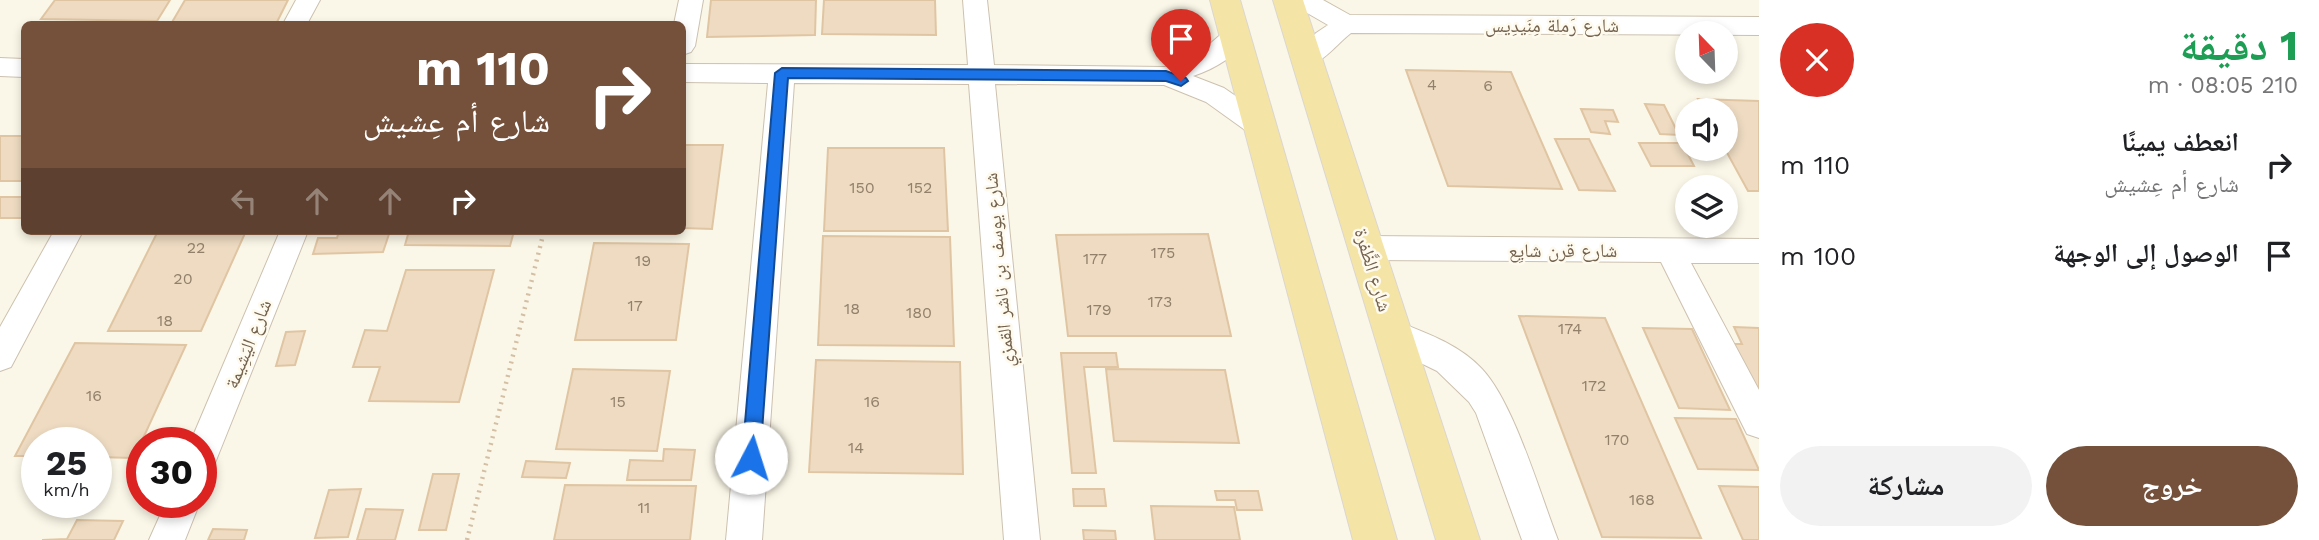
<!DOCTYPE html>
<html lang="ar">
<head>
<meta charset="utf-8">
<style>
	body { margin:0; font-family:"Work Sans","Noto Naskh Arabic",sans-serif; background:#f2f2f2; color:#202124; direction:rtl; height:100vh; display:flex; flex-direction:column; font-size:26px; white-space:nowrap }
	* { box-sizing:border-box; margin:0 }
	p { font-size:23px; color:#757577 }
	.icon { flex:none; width:38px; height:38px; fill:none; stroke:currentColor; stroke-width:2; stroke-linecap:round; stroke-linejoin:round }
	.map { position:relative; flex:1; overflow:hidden; direction:ltr }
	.sheet { display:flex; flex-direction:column; background:#fff; width:560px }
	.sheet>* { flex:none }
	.banner { position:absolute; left:21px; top:21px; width:665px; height:214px; border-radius:10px; box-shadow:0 4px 10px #0003; direction:rtl; background:#75513b; color:#fff; overflow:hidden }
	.needle { width:46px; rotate:337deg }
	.controls { position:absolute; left:1675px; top:21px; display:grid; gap:14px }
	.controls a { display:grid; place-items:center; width:63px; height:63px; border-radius:50%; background:#fff; box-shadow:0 4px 10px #0003; font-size:35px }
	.speed { position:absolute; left:21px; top:427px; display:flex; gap:14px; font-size:35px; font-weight:700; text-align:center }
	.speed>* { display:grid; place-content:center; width:91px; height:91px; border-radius:50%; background:#fff; box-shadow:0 4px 10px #0003; line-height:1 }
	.speed small { font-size:18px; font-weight:400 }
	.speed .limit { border:10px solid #d22; background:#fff; color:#111 }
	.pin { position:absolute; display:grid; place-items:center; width:60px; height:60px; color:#fff; margin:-72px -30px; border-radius:50% 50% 50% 0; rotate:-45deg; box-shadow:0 0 7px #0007 }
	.pin .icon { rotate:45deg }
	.me { position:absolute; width:77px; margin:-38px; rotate:5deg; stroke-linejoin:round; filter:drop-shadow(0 0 5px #0008) }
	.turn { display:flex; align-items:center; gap:24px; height:147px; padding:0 21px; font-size:32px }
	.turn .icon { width:91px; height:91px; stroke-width:2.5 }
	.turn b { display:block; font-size:49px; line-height:60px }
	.lanes { display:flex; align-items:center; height:66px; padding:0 21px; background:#0003; justify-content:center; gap:35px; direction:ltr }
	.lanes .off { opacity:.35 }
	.round { display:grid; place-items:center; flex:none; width:74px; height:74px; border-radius:37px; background:#f2f2f2 }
	.headline { display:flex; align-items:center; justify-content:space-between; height:119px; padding:0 21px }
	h1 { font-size:42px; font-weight:700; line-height:52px; color:#1e9e55 }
	.cta { display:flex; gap:14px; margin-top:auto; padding:14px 21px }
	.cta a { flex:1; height:80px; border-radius:42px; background:#75513b; color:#fff; font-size:28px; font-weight:700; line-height:80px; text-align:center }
	.cta a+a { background:#f2f2f2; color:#202124 }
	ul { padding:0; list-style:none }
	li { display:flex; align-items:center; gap:21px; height:91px; padding:0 21px }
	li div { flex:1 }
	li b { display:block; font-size:26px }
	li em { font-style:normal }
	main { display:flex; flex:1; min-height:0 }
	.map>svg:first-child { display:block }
</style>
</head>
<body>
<main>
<section class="sheet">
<div class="headline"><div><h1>1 دقيقة</h1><p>210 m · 08:05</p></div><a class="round" style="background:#d93025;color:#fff"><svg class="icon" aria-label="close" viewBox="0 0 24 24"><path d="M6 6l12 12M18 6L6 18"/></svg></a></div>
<ul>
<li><svg class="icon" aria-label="right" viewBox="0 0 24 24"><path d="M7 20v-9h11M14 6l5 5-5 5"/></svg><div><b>انعطف يمينًا</b><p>شارع أم عِشيش</p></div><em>110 m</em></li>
<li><svg class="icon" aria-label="arrive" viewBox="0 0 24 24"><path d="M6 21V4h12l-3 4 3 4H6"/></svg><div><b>الوصول إلى الوجهة</b></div><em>100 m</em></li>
</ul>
<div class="cta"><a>خروج</a><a>مشاركة</a></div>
</section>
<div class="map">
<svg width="1759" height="540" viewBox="0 0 1759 540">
	<rect width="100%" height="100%" fill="#fbf7e8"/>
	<path fill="#eedbc2" stroke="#e0c5a3" stroke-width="2" d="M55 0H170L157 21 41 19Z
		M185 0H288L276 24H171Z
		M711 0H816L815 35 707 37Z
		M824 0H935L936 35 822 34Z
		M1406 70 1511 72 1562 189 1448 186Z
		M1698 99 1759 101V191H1748L1725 149 1726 110H1704Z
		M1645 104 1664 105 1679 135 1660 134Z
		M1581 109 1613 110 1618 122 1605 121 1610 134 1591 132Z
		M0 136H24V181H0Z
		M1555 139H1589L1615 191 1579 190Z
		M1639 143H1682L1694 166H1651Z
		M682 145H723L712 229 682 228Z
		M828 148H944L948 231H824Z
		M0 197H24V218H0Z
		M158 231H246L201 331H108Z
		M339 231H390L383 252 313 254 318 238H337Z
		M409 231H514L510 246 405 245Z
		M1208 234 1231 336H1068L1056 235Z
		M823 236 950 237 954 346 818 345Z
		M594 243 689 244 676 340H575Z
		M406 270H494L459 402 369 401 380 367H353L365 330 387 331Z
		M1519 316 1605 318 1701 538 1602 537Z
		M1734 327 1759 328V404L1724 344H1742Z
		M1643 328 1692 329 1730 410 1679 408Z
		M305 331 295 365 276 366 286 332Z
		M75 343 186 345 134 458 96 457V443H37V456H15Z
		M1061 353H1116L1118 367H1084L1096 473H1072Z
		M816 360 960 362 963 474 809 472Z
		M573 369 670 371 657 451 556 449Z
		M1106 369 1225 370 1239 443 1114 441Z
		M1675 418 1736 419 1759 470 1698 469Z
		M664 449 695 450 691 480H627L630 460 663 461Z
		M526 461 570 463 566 478 522 477Z
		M433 474H459L446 530H419Z
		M565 485 696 486 690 540H554Z
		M1719 486 1759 487V540H1743Z
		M361 489 348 537 315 538 329 490Z
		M1073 489H1104L1106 506H1074Z
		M1215 491H1258L1262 510H1237L1235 500H1217Z
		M1151 506 1234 507 1240 540H1155Z
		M366 509 403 510 395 540H357Z
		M77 520 123 521 114 540H42L67 539Z
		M213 529 247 530 244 540H208Z
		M1083 530 1115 531 1116 540H1084Z"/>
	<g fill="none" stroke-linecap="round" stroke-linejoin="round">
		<defs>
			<path id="minor" d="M296 0H320L307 24H283Z
				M679 0H703L695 46 691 52 682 55V24H674Z
				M963 0H987L994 65 1165 67 1197 55 1226 30 1235 27 1244 30 1248 36C1236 56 1215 69 1193 76L1224 88 1272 121 1275 128 1272 135 1262 138 1252 135 1206 102 1164 85 995 84 1040 540H1004L969 84 794 83 762 540H726L768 83 682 82V64L968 65Z
				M1292 0H1323L1350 15 1759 17V35L1351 33C1335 45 1319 70 1299 64L1295 57 1316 33 1328 25 1295 6Z
				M0 58 24 59V77L0 76Z
				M54 231H83L11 367 0 371V327Z
				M280 231H308L213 468 201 473V443H190Z
				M1367 236 1759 239V263H1691L1759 390V438L1747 434 1661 262 1367 260 1357 257 1352 248 1357 239Z
				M1393 320C1424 332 1459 344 1482 369 1514 403 1540 494 1558 540H1522L1476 413 1469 402 1437 371 1382 344 1377 334 1382 324Z
				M166 502H200L185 540H149Z"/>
			<path id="major" d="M1210 0H1240L1397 540H1353Z
				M1273 0H1303L1480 540H1436Z"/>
		</defs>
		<use href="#minor" stroke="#ccc1af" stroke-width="2"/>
		<use href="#major" stroke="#dbd6d1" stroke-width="2"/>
		<path stroke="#d4bfa5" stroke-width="4.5" stroke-dasharray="2 5" stroke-linecap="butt" d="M467 540 544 231"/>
		<use href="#minor" fill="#fff" fill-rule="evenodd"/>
		<use href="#major" fill="#f4e5a6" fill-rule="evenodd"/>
	</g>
	<path fill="#1a73e8" stroke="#114b97" stroke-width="2" d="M782 68 1166 71 1186 78 1188 81 1181 86 1166 81 788 78 760 458 757 464 751 466 745 464 742 458 775 73Z"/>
	<g text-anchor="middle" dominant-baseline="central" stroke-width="5" stroke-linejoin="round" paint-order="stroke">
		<g font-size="16" fill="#92806b">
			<text x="1432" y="84">4</text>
			<text x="1488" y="85">6</text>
			<text x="862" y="187">150</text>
			<text x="920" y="187">152</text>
			<text x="196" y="247">22</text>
			<text x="1163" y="252">175</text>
			<text x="1095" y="258">177</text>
			<text x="643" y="260">19</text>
			<text x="183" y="278">20</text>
			<text x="1160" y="301">173</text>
			<text x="635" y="305">17</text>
			<text x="852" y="308">18</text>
			<text x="1099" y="309">179</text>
			<text x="919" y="312">180</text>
			<text x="165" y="320">18</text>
			<text x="1570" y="328">174</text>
			<text x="1594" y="385">172</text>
			<text x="94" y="395">16</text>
			<text x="618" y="401">15</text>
			<text x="872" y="401">16</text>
			<text x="1617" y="439">170</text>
			<text x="856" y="447">14</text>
			<text x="1642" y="499">168</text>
			<text x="644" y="507">11</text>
		</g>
		<g font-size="19" fill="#73624e" stroke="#fefaee">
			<text x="1552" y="25">شارع رَملة مِنَيدِيس</text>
			<text x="1563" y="250">شارع قرن شايِع</text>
			<text transform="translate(999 270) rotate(-95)">شارع يوسف بن ناشر القمزي</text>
			<text transform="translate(1373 270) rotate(73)">شارع الظَّفرة</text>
			<text transform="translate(248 344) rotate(-68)">شارع اليَشِيمة</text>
		</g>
	</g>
</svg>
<div class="controls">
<a><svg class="needle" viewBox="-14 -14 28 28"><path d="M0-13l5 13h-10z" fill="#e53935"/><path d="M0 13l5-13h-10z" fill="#757577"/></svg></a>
<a><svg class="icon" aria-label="sound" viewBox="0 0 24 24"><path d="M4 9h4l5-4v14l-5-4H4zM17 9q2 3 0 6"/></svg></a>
<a><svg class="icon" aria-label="layers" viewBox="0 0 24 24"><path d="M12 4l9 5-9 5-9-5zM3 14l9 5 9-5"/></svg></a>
</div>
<div class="speed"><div>25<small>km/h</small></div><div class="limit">30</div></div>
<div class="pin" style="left:1181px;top:81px;background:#d93025"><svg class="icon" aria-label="arrive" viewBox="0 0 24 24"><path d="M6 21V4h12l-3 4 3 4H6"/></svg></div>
<svg class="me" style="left:751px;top:458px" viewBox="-20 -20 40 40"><circle r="19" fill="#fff"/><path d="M0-13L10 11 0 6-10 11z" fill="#1a73e8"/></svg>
<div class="banner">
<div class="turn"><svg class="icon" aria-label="right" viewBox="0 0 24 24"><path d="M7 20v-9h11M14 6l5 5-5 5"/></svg><div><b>110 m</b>شارع أم عِشيش</div></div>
<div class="lanes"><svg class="icon off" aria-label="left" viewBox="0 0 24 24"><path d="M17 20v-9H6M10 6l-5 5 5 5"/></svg><svg class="icon off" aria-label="ahead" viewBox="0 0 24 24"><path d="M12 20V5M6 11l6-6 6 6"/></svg><svg class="icon off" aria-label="ahead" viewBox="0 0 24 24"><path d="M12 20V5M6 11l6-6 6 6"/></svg><svg class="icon" aria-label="right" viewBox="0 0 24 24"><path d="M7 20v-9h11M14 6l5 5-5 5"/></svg></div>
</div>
</div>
</main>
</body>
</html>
